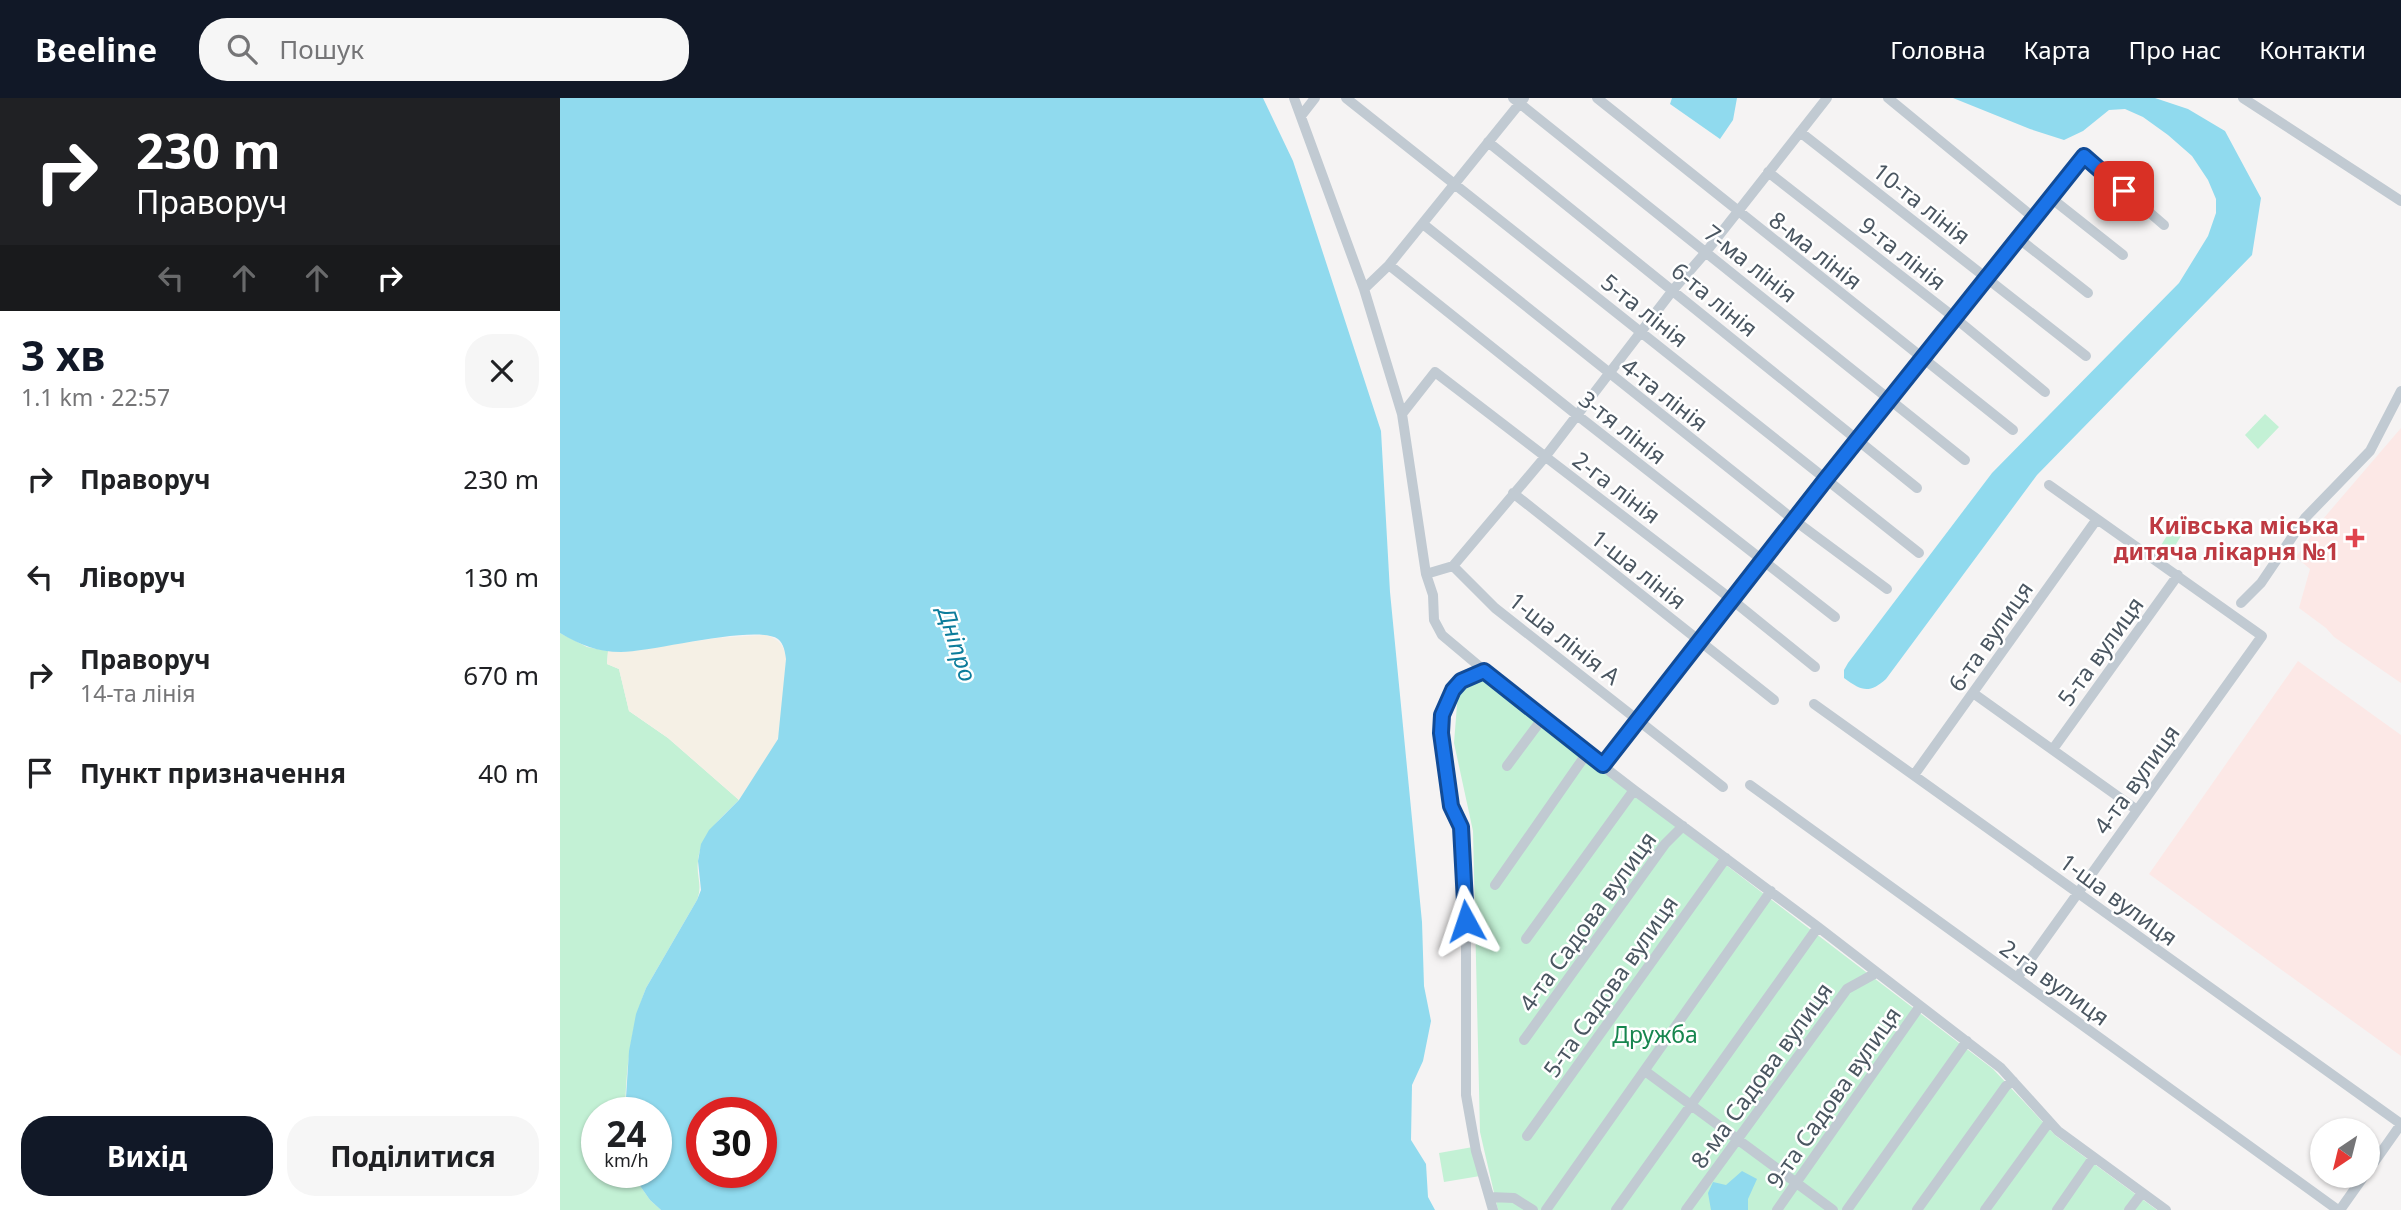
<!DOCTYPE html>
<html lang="uk">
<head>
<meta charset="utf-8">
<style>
	body { margin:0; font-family:"Noto Sans",sans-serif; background:#f6f6f6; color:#202124; height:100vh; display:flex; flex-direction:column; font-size:26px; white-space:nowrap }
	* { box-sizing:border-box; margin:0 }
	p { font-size:23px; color:#757577 }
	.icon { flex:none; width:38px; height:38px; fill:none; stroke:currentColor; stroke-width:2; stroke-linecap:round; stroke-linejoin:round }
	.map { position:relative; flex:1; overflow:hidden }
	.details { display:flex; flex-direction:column; background:#fff; width:560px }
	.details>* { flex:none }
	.hud { background:#202124; color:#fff; overflow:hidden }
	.needle { width:46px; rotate:215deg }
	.controls { position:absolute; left:1750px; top:1020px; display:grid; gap:14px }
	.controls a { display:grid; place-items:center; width:70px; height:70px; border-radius:50%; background:#fff; box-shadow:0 2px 5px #0004; font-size:35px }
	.speed { position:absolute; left:21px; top:999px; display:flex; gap:14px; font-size:35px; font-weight:700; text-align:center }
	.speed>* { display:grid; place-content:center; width:91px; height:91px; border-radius:50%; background:#fff; box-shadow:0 2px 5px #0004; line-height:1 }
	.speed small { font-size:18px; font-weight:400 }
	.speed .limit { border:10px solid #d22; background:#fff; color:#111 }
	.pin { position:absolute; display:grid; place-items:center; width:60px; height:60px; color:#fff; margin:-30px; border-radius:14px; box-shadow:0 4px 10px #0006 }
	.me { position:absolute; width:77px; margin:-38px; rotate:355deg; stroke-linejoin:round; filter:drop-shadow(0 0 5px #0008) }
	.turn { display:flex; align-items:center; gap:24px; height:147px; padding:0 21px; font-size:32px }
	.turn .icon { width:91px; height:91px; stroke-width:2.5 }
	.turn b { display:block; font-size:49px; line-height:60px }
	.lanes { display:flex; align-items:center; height:66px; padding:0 21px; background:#0003; justify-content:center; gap:35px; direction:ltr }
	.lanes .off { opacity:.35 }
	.round { display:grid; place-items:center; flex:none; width:74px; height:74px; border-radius:28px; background:#f6f6f6 }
	.headline { display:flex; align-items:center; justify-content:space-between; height:119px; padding:0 21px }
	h1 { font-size:42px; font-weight:700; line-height:52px; color:#111827 }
	.primary-button { display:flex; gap:14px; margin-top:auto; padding:14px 21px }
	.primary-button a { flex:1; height:80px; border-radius:28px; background:#111827; color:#fff; font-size:28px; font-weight:700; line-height:80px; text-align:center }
	.primary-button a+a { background:#f6f6f6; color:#202124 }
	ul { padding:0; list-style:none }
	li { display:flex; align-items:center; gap:21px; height:98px; padding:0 21px }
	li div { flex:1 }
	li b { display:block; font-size:26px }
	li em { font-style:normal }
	header { display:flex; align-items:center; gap:42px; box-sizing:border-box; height:98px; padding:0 35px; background:#111827; color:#fff }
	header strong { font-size:33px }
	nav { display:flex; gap:38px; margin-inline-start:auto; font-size:24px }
	.search { width:490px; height:63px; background:#f6f6f6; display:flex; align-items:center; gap:18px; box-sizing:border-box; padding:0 24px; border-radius:28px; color:#757577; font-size:26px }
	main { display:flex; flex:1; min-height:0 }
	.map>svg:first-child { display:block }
</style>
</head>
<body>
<header>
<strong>Beeline</strong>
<div class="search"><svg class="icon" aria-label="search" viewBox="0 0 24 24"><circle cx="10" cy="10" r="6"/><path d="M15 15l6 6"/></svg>Пошук</div>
<nav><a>Головна</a><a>Карта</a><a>Про нас</a><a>Контакти</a></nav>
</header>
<main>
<section class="details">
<div class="hud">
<div class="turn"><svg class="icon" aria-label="right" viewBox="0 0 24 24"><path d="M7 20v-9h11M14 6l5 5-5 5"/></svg><div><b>230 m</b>Праворуч</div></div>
<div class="lanes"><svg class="icon off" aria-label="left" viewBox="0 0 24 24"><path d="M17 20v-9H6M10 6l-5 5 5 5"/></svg><svg class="icon off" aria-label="ahead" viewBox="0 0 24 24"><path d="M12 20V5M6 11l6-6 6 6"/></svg><svg class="icon off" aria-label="ahead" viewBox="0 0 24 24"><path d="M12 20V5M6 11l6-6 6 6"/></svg><svg class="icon" aria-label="right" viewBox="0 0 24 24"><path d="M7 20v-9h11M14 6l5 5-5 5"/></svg></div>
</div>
<div class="headline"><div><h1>3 хв</h1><p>1.1 km · 22:57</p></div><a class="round"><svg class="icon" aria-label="close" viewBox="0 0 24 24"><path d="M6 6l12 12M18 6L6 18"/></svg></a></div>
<ul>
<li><svg class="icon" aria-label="right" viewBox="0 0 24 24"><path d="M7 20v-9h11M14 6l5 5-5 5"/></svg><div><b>Праворуч</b></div><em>230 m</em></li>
<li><svg class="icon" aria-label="left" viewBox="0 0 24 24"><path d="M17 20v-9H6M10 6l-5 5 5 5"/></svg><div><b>Ліворуч</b></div><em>130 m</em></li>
<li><svg class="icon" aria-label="right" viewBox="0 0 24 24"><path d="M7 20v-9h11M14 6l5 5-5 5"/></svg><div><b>Праворуч</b><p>14-та лінія</p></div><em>670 m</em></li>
<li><svg class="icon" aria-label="arrive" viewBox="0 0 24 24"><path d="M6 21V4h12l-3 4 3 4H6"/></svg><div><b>Пункт призначення</b></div><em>40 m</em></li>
</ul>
<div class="primary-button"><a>Вихід</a><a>Поділитися</a></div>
</section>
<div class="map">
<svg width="1841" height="1112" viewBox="0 0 1841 1112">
	<rect width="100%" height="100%" fill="#f5f3f3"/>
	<path fill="#fce8e6" d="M1841 330V585L1774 539 1766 530 1739 510 1750 471 1736 459 1763 421Z
		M1738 563 1841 637V958L1589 776Z"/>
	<path fill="#c3f1d5" d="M1705 316 1719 329 1698 351 1685 337Z
		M1619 418 1629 425 1610 456 1600 449Z
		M0 535 27 549 48 553 47 566 59 571 69 613 108 640 179 702C161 720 141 736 138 763 136 778 143 787 137 802L86 890C70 931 66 972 65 1015H37V1074L71 1075 90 1102 101 1112H0Z
		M920 579 1433 971 1496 1038 1597 1112H938L920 1034 913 733 894 645 898 594Z
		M913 1049 920 1078 884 1084 879 1055Z"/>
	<path fill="#f5f0e5" d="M206 537C219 542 224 546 226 561 223 583 225 623 217 642 209 664 192 684 179 702L108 640 69 613 59 571 47 566 48 553 63 554 157 540Z"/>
	<path fill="#90daee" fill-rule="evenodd" d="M0 0H703L733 63 821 333 830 494 862 824 864 888 871 923 863 963 852 987 851 1042 866 1066 868 1099 875 1112H101L90 1102 71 1075 96 1074V1015H65L69 953 76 916 86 890 137 802 141 792 138 763 141 746 149 732 179 702 218 641 226 561C225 554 224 546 218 541 196 526 93 554 61 554 38 554 20 547 0 535ZM201 1015V1074H142V1015Z
		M1112 0H1177L1173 22 1160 41 1110 6Z
		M1393 0H1595L1628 11 1665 33 1701 100 1692 157 1477 377 1326 581C1309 596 1302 593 1284 580V572L1288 565 1432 375 1619 185 1648 138 1656 115V101L1648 82 1632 58 1608 37 1583 19 1565 11 1549 12 1523 33 1504 42 1470 31Z
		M1182 1073 1197 1081 1188 1101V1112H1151L1148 1095 1153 1084 1166 1087Z"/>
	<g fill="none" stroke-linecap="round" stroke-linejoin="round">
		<path stroke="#c1cad2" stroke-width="10" d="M734 0 804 191 842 316 866 476 873 497 874 522 882 537 982 621 1074 692 1258 829 1441 970 1498 1033 1606 1112
			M786 0 1359 455
			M953 0 1405 362
			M1037 0 1453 332
			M1328 0 1474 120
			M1683 0 1841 103
			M741 18 755 0
			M1240 34 1526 258
			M928 44 1357 390
			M1208 74 1395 220 1485 294
			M1491 100 1563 157
			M863 126 1234 422 1327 491
			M1458 140 1528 195
			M829 167 1017 317 1275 519
			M804 191 829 167 964 0
			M842 316 875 274 1171 501 1255 569
			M953 395 1214 602
			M893 468 935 510 1163 689
			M866 476 893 468 985 359 1113 192 1146 154 1267 0
			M1681 505 1701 485 1745 420 1810 353 1841 293
			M924 573 901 583 893 592 882 617 881 634 891 708 901 729 906 823V997L916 1053 933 1112
			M1413 595 1577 712
			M1254 606 1841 1026
			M1493 651 1618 477
			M1043 667 1266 381 1524 58 1604 127
			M947 668 982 621
			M1354 677 1537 421
			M1190 687 1778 1112
			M935 787 1027 655
			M966 841 1074 692
			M1457 880 1702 538 1489 387
			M964 942 1105 746 1123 728
			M1085 973 1273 1112
			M967 1038 1166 760
			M1808 1073 1841 1026
			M930 1099 954 1100 973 1112
			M986 1112 1211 793
			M1056 1112 1258 829
			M1126 1112 1287 891 1316 875
			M1217 1112 1360 908
			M1287 1112 1407 943
			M1357 1112 1446 988 1453 983
			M1425 1112 1489 1024
			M1497 1112 1533 1060
			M1569 1112 1582 1095
			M1780 1112 1804 1078"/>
	</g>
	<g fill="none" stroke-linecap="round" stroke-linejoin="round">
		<defs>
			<path id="route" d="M906 823 901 729 891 708 881 635 882 617 893 592 901 583 924 573 1043 667 1266 381 1524 58 1564 93"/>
		</defs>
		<use href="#route" stroke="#114b97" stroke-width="18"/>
		<use href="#route" stroke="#1a73e8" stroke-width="12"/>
	</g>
	<path fill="#e0444e" stroke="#fff" stroke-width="2.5" d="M1791.5 429.5h7v7h7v7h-7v7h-7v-7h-7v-7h7z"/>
	<g text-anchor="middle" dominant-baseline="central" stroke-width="5" stroke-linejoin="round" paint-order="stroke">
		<g font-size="23" fill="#4a5661" stroke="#fff">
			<text transform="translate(1362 105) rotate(38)">10-та лінія</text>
			<text transform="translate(1256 152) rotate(38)">8-ма лінія</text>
			<text transform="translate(1343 155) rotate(38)">9-та лінія</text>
			<text transform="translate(1191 165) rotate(38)">7-ма лінія</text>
			<text transform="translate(1155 201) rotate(39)">6-та лінія</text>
			<text transform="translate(1085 212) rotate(38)">5-та лінія</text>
			<text transform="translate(1105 296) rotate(38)">4-та лінія</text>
			<text transform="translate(1063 329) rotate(38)">3-тя лінія</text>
			<text transform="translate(1057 389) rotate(37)">2-га лінія</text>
			<text transform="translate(1079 471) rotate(38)">1-ша лінія</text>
			<text transform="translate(1430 538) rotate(-55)">6-та вулиця</text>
			<text transform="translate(1005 540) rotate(38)">1-ша лінія А</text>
			<text transform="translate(1540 553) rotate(-54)">5-та вулиця</text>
			<text transform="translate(1576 681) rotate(-54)">4-та вулиця</text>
			<text transform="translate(1559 801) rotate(36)">1-ша вулиця</text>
			<text transform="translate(1027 823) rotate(-54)">4-та Садова вулиця</text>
			<text transform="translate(1495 884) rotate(36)">2-га вулиця</text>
			<text transform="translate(1050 888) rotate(-55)">5-та Садова вулиця</text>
			<text transform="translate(1201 977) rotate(-54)">8-ма Садова вулиця</text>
			<text transform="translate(1273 999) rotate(-55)">9-та Садова вулиця</text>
		</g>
		<g font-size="23" font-weight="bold" fill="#be3a42" stroke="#fff" text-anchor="end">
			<text x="1779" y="427">Київська міська<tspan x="1779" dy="26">дитяча лікарня №1</tspan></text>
		</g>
		<g font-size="23" fill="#17864f" stroke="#fff">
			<text x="1095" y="936">Дружба</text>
		</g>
		<g font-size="24" font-style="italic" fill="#0c7c9b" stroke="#fff">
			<text transform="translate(398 546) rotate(72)">Дніпро</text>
		</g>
	</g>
</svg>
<div class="controls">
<a><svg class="needle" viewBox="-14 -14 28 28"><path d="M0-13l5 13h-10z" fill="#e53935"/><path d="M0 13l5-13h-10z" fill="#757577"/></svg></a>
</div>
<div class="speed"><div>24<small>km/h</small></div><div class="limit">30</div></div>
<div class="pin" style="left:1564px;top:93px;background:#d93025"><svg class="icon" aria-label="arrive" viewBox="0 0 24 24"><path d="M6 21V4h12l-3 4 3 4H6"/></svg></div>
<svg class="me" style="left:906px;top:823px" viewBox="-20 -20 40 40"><path d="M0-17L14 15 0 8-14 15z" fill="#1a73e8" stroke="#fff" stroke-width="4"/></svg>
</div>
</main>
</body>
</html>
